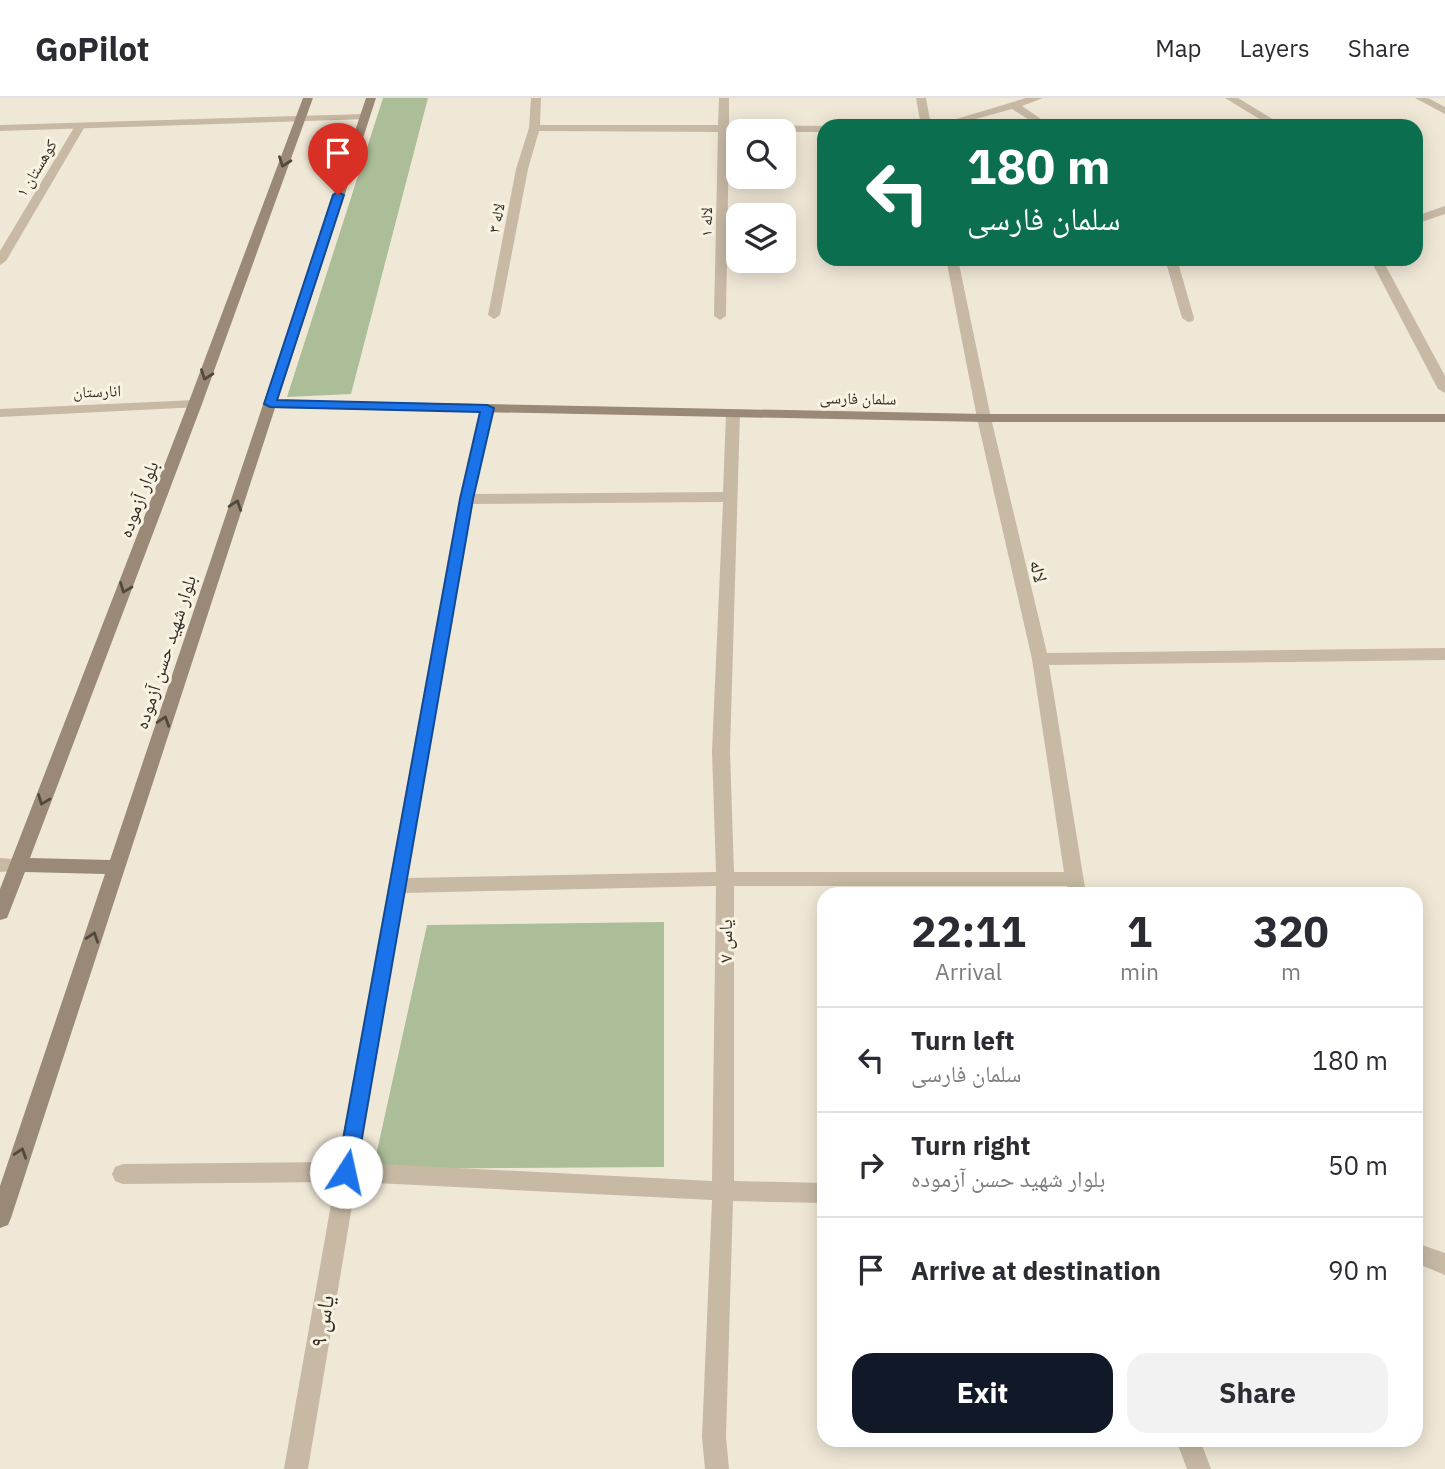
<!DOCTYPE html>
<html lang="en">
<head>
<meta charset="utf-8">
<style>
	body { margin:0; font-family:"IBM Plex Sans","Noto Naskh Arabic",sans-serif; background:#f2f2f3; color:#2b2b33; height:100vh; display:flex; flex-direction:column; font-size:26px; white-space:nowrap }
	* { box-sizing:border-box; margin:0 }
	p { font-size:23px; color:#7c7c81 }
	.icon { flex:none; width:38px; height:38px; fill:none; stroke:currentColor; stroke-width:2; stroke-linecap:round; stroke-linejoin:round }
	.map { position:relative; flex:1; overflow:hidden }
	.drawer { position:absolute; left:817px; top:789px; width:606px; height:560px; display:flex; flex-direction:column; background:#fff; border-radius:21px; box-shadow:0 4px 18px #0003 }
	.drawer>* { flex:none }
	.guide { position:absolute; left:817px; top:21px; width:606px; height:147px; border-radius:21px; box-shadow:0 4px 18px #0003; background:#0b6e4f; color:#fff; overflow:hidden }
	.buttons { position:absolute; left:726px; top:21px; display:grid; gap:14px }
	.buttons a { display:grid; place-items:center; width:70px; height:70px; border-radius:14px; background:#fff; box-shadow:0 4px 18px #0003; font-size:35px }
	.pin { position:absolute; display:grid; place-items:center; width:60px; height:60px; color:#fff; margin:-72px -30px; border-radius:50% 50% 50% 0; rotate:-45deg; box-shadow:0 0 7px #0007 }
	.pin .icon { rotate:45deg }
	.me { position:absolute; width:77px; margin:-38px; rotate:10deg; stroke-linejoin:round; filter:drop-shadow(0 0 5px #0008) }
	.turn { display:flex; align-items:center; gap:24px; height:147px; padding:0 35px; font-size:32px }
	.turn .icon { width:91px; height:91px; stroke-width:2.5 }
	.turn b { display:block; font-size:49px; line-height:60px }
	.eta { display:flex; justify-content:space-evenly; align-items:center; height:119px; text-align:center }
	.eta b { font-size:42px; font-weight:800; line-height:49px }
	.button { display:flex; gap:14px; margin-top:auto; padding:14px 35px }
	.button a { flex:1; height:80px; border-radius:21px; background:#111827; color:#fff; font-size:28px; font-weight:800; line-height:80px; text-align:center }
	.button a+a { background:#f2f2f3; color:#2b2b33 }
	ul { padding:0; list-style:none }
	li { display:flex; align-items:center; gap:21px; height:105px; padding:0 35px; border-top:2px solid #e1e1e2 }
	li div { flex:1 }
	li b { display:block; font-size:26px }
	li em { font-style:normal }
	header { display:flex; align-items:center; gap:42px; box-sizing:border-box; height:98px; padding:0 35px; background:#fff; border-bottom:2px solid #e1e1e2 }
	header strong { font-size:33px }
	nav { display:flex; gap:38px; margin-inline-start:auto; font-size:24px }
	.map>svg:first-child { display:block }
</style>
</head>
<body>
<header>
<strong>GoPilot</strong>
<nav><a>Map</a><a>Layers</a><a>Share</a></nav>
</header>
<div class="map">
<svg width="1445" height="1371" viewBox="0 0 1445 1371">
	<rect width="100%" height="100%" fill="#f0e8d7"/>
	<path fill="#abbe98" d="M383 0H428L351 296 287 299Z
		M664 824V1069L373 1071 427 827Z"/>
	<g fill="none" stroke-linecap="round" stroke-linejoin="round">
		<path fill="#c7b9a4" fill-rule="evenodd" d="M531 0H541L540 27H718L719 0H729V27L825 28 824 34H729L726 218 720 222 714 218 718 34 539 33 528 71 500 217 494 221 488 217 516 71 529 30Z
			M916 0H926L931 28H921Z
			M1026 0H1043L1022 8 1051 28H1039L1012 11 950 28H933Z
			M1225 0H1238L1284 28H1271Z
			M1415 0H1428L1445 9V16Z
			M75 28 84 30 6 163 0 167V153Z
			M1445 108V116L1416 126V118Z
			M946 161H958L991 320 1047 555 1445 550V562L1049 567 1086 796H1068L1067 788H734V1083L824 1085V1105L733 1103 726 1339 729 1371H705L702 1339 712 1102 356 1084 308 1371H284L335 1084 123 1086 115 1083 112 1076 115 1069 123 1066 338 1064 459 401 482 307H492L494 310 474 396 723 394 726 315 733 311 740 315 730 653 734 774H1064L1032 561 977 320ZM723 404 712 653 716 774 407 780 473 406ZM716 788 712 1083 359 1065 404 795Z
			M1165 161H1177L1194 220 1193 223 1188 224 1182 220Z
			M1370 161H1382L1445 278V295L1438 291Z
			M195 302 200 303V309L0 319V311Z
			M0 760 24 762 27 767 24 772 0 774Z
			M1416 1145 1445 1155V1177L1416 1165Z
			M1176 1342H1200L1211 1371H1187Z"/>
		<path fill="#c7b9a4" fill-rule="evenodd" d="M364 16 369 19 368 21 0 33V27Z"/>
		<path fill="#9a8976" fill-rule="evenodd" d="M303 0H313L202 306 30 760 110 762 366 0H376L278 302 984 316H1445V324H984L275 310 11 1120 8 1127 0 1130V1088L105 776 25 774 9 815 7 820 0 822V791L188 306Z"/>
	</g>
	<defs><path id="oneway-chevron" d="M-2-3.5L2.5 0L-2 3.5" fill="none" stroke-width="1.6" stroke-linecap="round" stroke-linejoin="round" transform="scale(1.75)"/></defs>
	<g stroke="#52483d">
		<use href="#oneway-chevron" transform="translate(284 64) rotate(110)"/>
		<use href="#oneway-chevron" transform="translate(206 277) rotate(110)"/>
		<use href="#oneway-chevron" transform="translate(236 407) rotate(-72)"/>
		<use href="#oneway-chevron" transform="translate(125 490) rotate(111)"/>
		<use href="#oneway-chevron" transform="translate(164 623) rotate(-72)"/>
		<use href="#oneway-chevron" transform="translate(43 702) rotate(111)"/>
		<use href="#oneway-chevron" transform="translate(93 839) rotate(-72)"/>
		<use href="#oneway-chevron" transform="translate(21 1055) rotate(-72)"/>
	</g>
	<path fill="#1a73e8" stroke="#114b97" stroke-width="2" d="M338 94 344 97 277 302 487 307 494 310 473 401 356 1074 353 1080 346 1083 340 1080 337 1074 460 401 480 314 270 309 264 306 333 97Z"/>
	<g text-anchor="middle" dominant-baseline="central" stroke-width="6" stroke-linejoin="round" paint-order="stroke">
		<g font-size="16" fill="#332c25" stroke="#f8f2e3">
			<text transform="translate(36 70) rotate(-59)">کوهستان ۱</text>
			<text transform="translate(496 120) rotate(-79)">لاله ۳</text>
			<text transform="translate(706 124) rotate(-89)">لاله ۱</text>
			<text transform="translate(97 293) rotate(-2)">انارستان</text>
			<text transform="translate(858 300) rotate(1)">سلمان فارسی</text>
		</g>
		<g font-size="19" fill="#332c25" stroke="#f8f2e3">
			<text transform="translate(138 401) rotate(-69)">بلوار آزموده</text>
			<text transform="translate(1039 473) rotate(77)">لاله</text>
			<text transform="translate(165 554) rotate(-72)">بلوار شهید حسن آزموده</text>
			<text transform="translate(725 843) rotate(-90)">یاس ۷</text>
		</g>
		<g font-size="23" fill="#332c25" stroke="#f8f2e3">
			<text transform="translate(321 1223) rotate(-80)">یاس ۹</text>
		</g>
	</g>
</svg>
<div class="buttons">
<a><svg class="icon" aria-label="search" viewBox="0 0 24 24"><circle cx="10" cy="10" r="6"/><path d="M15 15l6 6"/></svg></a>
<a><svg class="icon" aria-label="layers" viewBox="0 0 24 24"><path d="M12 4l9 5-9 5-9-5zM3 14l9 5 9-5"/></svg></a>
</div>
<div class="pin" style="left:338px;top:97px;background:#d93025"><svg class="icon" aria-label="arrive" viewBox="0 0 24 24"><path d="M6 21V4h12l-3 4 3 4H6"/></svg></div>
<svg class="me" style="left:346px;top:1074px" viewBox="-20 -20 40 40"><circle r="19" fill="#fff"/><path d="M0-13L10 11 0 6-10 11z" fill="#1a73e8"/></svg>
<div class="guide">
<div class="turn"><svg class="icon" aria-label="left" viewBox="0 0 24 24"><path d="M17 20v-9H6M10 6l-5 5 5 5"/></svg><div><b>180 m</b>سلمان فارسی</div></div>
</div>
<section class="drawer">
<div class="eta">
<div><b>22:11</b><p>Arrival</p></div>
<div><b>1</b><p>min</p></div>
<div><b>320</b><p>m</p></div>
</div>
<ul>
<li><svg class="icon" aria-label="left" viewBox="0 0 24 24"><path d="M17 20v-9H6M10 6l-5 5 5 5"/></svg><div><b>Turn left</b><p>سلمان فارسی</p></div><em>180 m</em></li>
<li><svg class="icon" aria-label="right" viewBox="0 0 24 24"><path d="M7 20v-9h11M14 6l5 5-5 5"/></svg><div><b>Turn right</b><p>بلوار شهید حسن آزموده</p></div><em>50 m</em></li>
<li><svg class="icon" aria-label="arrive" viewBox="0 0 24 24"><path d="M6 21V4h12l-3 4 3 4H6"/></svg><div><b>Arrive at destination</b></div><em>90 m</em></li>
</ul>
<div class="button"><a>Exit</a><a>Share</a></div>
</section>
</div>
</body>
</html>
